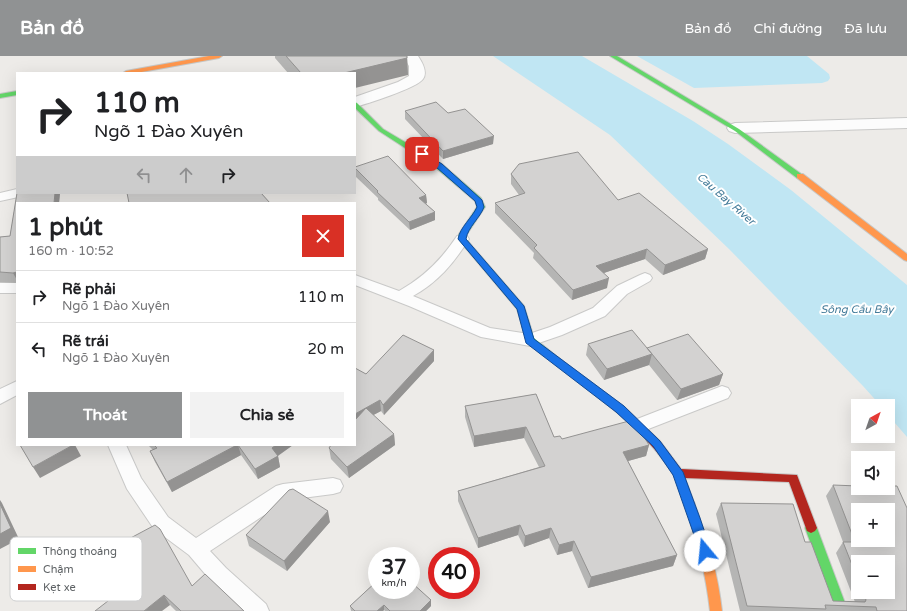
<!DOCTYPE html>
<html lang="vi">
<head>
<meta charset="utf-8">
<style>
	body { margin:0; font-family:"Varela Round",sans-serif; background:#f2f2f2; color:#202124; height:100vh; display:flex; flex-direction:column; font-size:15px; white-space:nowrap }
	* { box-sizing:border-box; margin:0 }
	p { font-size:13px; color:#757577 }
	.icon { flex:none; width:22px; height:22px; fill:none; stroke:currentColor; stroke-width:2; stroke-linecap:round; stroke-linejoin:round }
	.map { position:relative; flex:1; overflow:hidden }
	.side { position:absolute; left:16px; top:146px; width:340px; height:244px; display:flex; flex-direction:column; background:#fff; border-radius:0px; box-shadow:0 4px 16px #0002 }
	.side>* { flex:none }
	.guide { position:absolute; left:16px; top:16px; width:340px; height:122px; border-radius:0px; box-shadow:0 4px 16px #0002; background:#fff; color:#202124; overflow:hidden }
	.needle { width:26px; rotate:40deg }
	.fabs { position:absolute; left:851px; top:343px; display:grid; gap:8px }
	.fabs a { display:grid; place-items:center; width:44px; height:44px; border-radius:0px; background:#fff; box-shadow:0 4px 16px #0002; font-size:20px }
	.speed { position:absolute; left:368px; top:491px; display:flex; gap:8px; font-size:20px; font-weight:700; text-align:center }
	.speed>* { display:grid; place-content:center; width:52px; height:52px; border-radius:50%; background:#fff; box-shadow:0 4px 16px #0002; line-height:1 }
	.speed small { font-size:10px; font-weight:400 }
	.speed .limit { border:6px solid #d22; background:#fff; color:#111 }
	.pin { position:absolute; display:grid; place-items:center; width:34px; height:34px; color:#fff; margin:-17px; border-radius:8px; box-shadow:0 2px 6px #0006 }
	.me { position:absolute; width:44px; margin:-22px; rotate:343deg; stroke-linejoin:round; filter:drop-shadow(0 0 3px #0008) }
	.turn { display:flex; align-items:center; gap:14px; height:84px; padding:0 12px; font-size:18px }
	.turn .icon { width:52px; height:52px; stroke-width:2.5 }
	.turn b { display:block; font-size:28px; line-height:34px }
	.lanes { display:flex; align-items:center; height:38px; padding:0 12px; background:#0003; justify-content:center; gap:20px; direction:ltr }
	.lanes .off { opacity:.35 }
	.round { display:grid; place-items:center; flex:none; width:42px; height:42px; border-radius:0px; background:#f2f2f2 }
	.summary { display:flex; align-items:center; justify-content:space-between; height:68px; padding:0 12px }
	h1 { font-size:24px; font-weight:700; line-height:30px }
	.cta { display:flex; gap:8px; margin-top:auto; padding:8px 12px }
	.cta a { flex:1; height:46px; border-radius:0px; background:#909293; color:#fff; font-size:16px; font-weight:700; line-height:46px; text-align:center }
	.cta a+a { background:#f2f2f2; color:#202124 }
	ul { padding:0; list-style:none }
	li { display:flex; align-items:center; gap:12px; height:52px; padding:0 12px; border-top:1px solid #e0e0e0 }
	li div { flex:1 }
	li b { display:block; font-size:15px }
	li em { font-style:normal }
	header { display:flex; align-items:center; gap:24px; box-sizing:border-box; height:56px; padding:0 20px; background:#909293; color:#fff }
	header strong { font-size:19px }
	nav { display:flex; gap:22px; margin-inline-start:auto; font-size:14px }
	.map>svg:first-child { display:block }
</style>
</head>
<body>
<header>
<strong>Bản đồ</strong>
<nav><a>Bản đồ</a><a>Chỉ đường</a><a>Đã lưu</a></nav>
</header>
<div class="map">
<svg width="907" height="555" viewBox="0 0 907 555">
	<rect width="100%" height="100%" fill="#edebe8"/>
	<path fill="#c0e6f3" d="M493 0H582L693 65 728 88 791 134 907 229V381L888 359V350H881L863 330 729 193 610 79Z
		M637 0H807L829 18 830 22 828 25 822 27 694 32Z"/>
	<g fill="none" stroke-linecap="round" stroke-linejoin="round">
		<defs>
			<path id="lane" d="M17 133V137H25L23 140 0 145V137Z
				M462 179 467 180 469 183C454 207 438 226 413 240L490 272 529 278 550 271 593 252 617 230 640 219 645 217 650 219 652 222 650 225 627 238 605 260 562 279 530 290 481 281 409 250 355 229V219L399 235C424 221 442 203 457 180Z
				M0 227H17V237H0Z
				M17 325V339L0 348V333Z
				M722 330 728 332 731 337 728 342 638 377 632 375 629 370 632 365Z
				M108 389H126L141 422 168 461 196 482 276 430 283 428 333 422 340 424 343 430 340 436 333 438 287 444 210 495 226 512 266 548 269 555H243L212 526 189 499 154 473 127 433Z"/>
			<path id="street" d="M403 0H418C422 6 428 16 423 23 417 32 366 48 355 51V41L398 26 409 20V10Z
				M907 62V72L735 77 729 75 727 72 729 69 735 67Z"/>
			<path id="fast" d="M610 0H617L739 73 804 120 800 122H797L735 75Z
				M17 35V39L0 42V38Z
				M355 46 357 47 383 73 442 108 481 142 485 151 467 178 466 183 524 250 534 282 560 303 562 305 560 307H554L527 286 517 253 458 183 459 178 477 151 475 145 436 112 379 75 355 52Z
				M811 467 815 469 817 472 848 555H836L805 472 807 469Z"/>
			<path id="slow" d="M209 0H222L219 2 136 17H123L126 15Z
				M797 118H803L907 198V205L904 204 797 122Z
				M690 444 694 446 695 449C708 484 718 518 722 555H710C706 518 697 484 685 449L686 446Z"/>
			<path id="jam" d="M557 302 560 303 623 350 660 385 681 413 797 419 817 472 815 475 811 477 807 475 789 426 685 422 695 449 694 452 690 454 686 452C681 441 679 428 673 418 644 372 596 340 554 307L552 305 554 303Z"/>
		</defs>
		<use href="#lane" stroke="#c9c9c8" stroke-width="2"/>
		<use href="#street" stroke="#c9c9c8" stroke-width="2"/>
		<use href="#fast" stroke="#c7c8c7" stroke-width="2"/>
		<use href="#slow" stroke="#c7c8c7" stroke-width="2"/>
		<use href="#jam" stroke="#c7c8c7" stroke-width="2"/>
		<use href="#lane" fill="#fcfcfc" fill-rule="evenodd"/>
		<use href="#street" fill="#fcfcfc" fill-rule="evenodd"/>
		<use href="#fast" fill="#63d668" fill-rule="evenodd"/>
		<use href="#slow" fill="#ff974d" fill-rule="evenodd"/>
		<use href="#jam" fill="#b3261e" fill-rule="evenodd"/>
	</g>
	<path fill="#b5b5b4" fill-rule="evenodd" d="M275 0H407L408 19 355 17H288L275 2Z
		M405 55 448 57 493 88 443 103 405 63Z
		M355 111 426 139 427 147 426 148 435 156V164L410 174 378 144V142L355 120Z
		M511 118 618 144 708 193 705 203 663 219 645 203 604 217 607 232 572 244 533 202 534 197 495 157V147L519 139 511 128Z
		M17 137H60L59 147H17V227L0 226V181L10 180Z
		M588 288 647 292 723 318 719 329 677 344 649 309 604 324 586 299Z
		M434 305 384 359 381 355 373 359 394 378 395 389 349 422 331 403 329 392 355 389 366 318Z
		M536 338 554 381 562 383 649 389 646 400 628 405 677 499 673 510 588 532 572 495 557 499 549 482 524 491 518 479 478 492 458 445V435L539 411 524 382 474 391 465 361V350Z
		M148 389H293L278 400 280 411 258 423 241 399 172 436 155 406 150 395 153 394Z
		M833 429 907 555H740L716 458 721 447 805 486 833 545 855 546 836 497 843 486 826 440ZM858 506 888 536H858Z
		M330 466 287 515 249 490 246 479Z
		M377 525 431 550 426 555H385L384 554 383 555H351L350 550Z
		M192 530 244 555H176L170 549 95 555Z"/>
	<path fill="#949392" d="M407 0 408 19 355 32V17H344Z
		M494 80 493 88 443 103V95Z
		M55 137H60L59 147H54Z
		M426 139 427 147 420 150 419 142Z
		M435 156V164L410 174 409 166Z
		M647 193 645 203 595 220 596 210Z
		M708 193 705 203 663 219 665 209Z
		M17 216V224L13 217Z
		M609 222 607 232 572 244 573 234Z
		M434 294V305L384 359 383 349Z
		M652 298 649 309 604 324 607 313Z
		M723 318 719 329 677 344 681 333Z
		M380 344 381 355 355 369V358Z
		M526 371 524 382 474 391V380Z
		M394 378 395 389 349 422 347 411Z
		M73 389H75L81 400 40 422 33 411Z
		M237 389H238L241 399 172 436 167 426Z
		M276 389H293L276 401 278 400 280 411 258 423 255 413 272 392Z
		M649 389 646 400 621 407 623 396Z
		M0 444 2 447 19 483 0 493Z
		M328 455 330 466 287 515 284 505Z
		M520 469 518 479 478 492V482Z
		M551 472 549 482 524 491 525 480Z
		M574 485 572 495 557 499 559 489Z
		M677 499 673 510 588 532 591 521Z
		M164 539 170 549 162 555H144Z
		M431 544V550L426 555H420Z
		M384 549V554L383 555H377Z"/>
	<path fill="#d3d2d1" stroke="#949392" fill-rule="evenodd" d="M286 0H407V2L344 17H301Z
		M436 46 448 57 465 53 494 80 443 95 405 55Z
		M578 96 618 144 639 137 708 193 665 209 647 193 596 210 609 222 573 234 534 192 537 189 495 147 525 137 511 118 519 108Z
		M388 100 426 139 419 142 435 156 409 166 377 136 378 135 355 112V111Z
		M17 137H55L54 147H17V216L13 217 0 216V181L10 180Z
		M127 137H261L270 147H129Z
		M632 274 652 298 607 313 588 288Z
		M688 278 723 318 681 333 647 292Z
		M403 279 434 294 383 349 380 344 355 358V312L366 318Z
		M536 338 554 381 560 380 562 383 629 365 641 376 649 389 623 396 677 499 591 521 574 485 559 489 551 472 525 480 520 469 478 482 458 435 545 410 526 371 474 380 465 350Z
		M366 352 394 378 347 411 329 392 331 389H355V364Z
		M20 389H73L33 411Z
		M154 389H237L167 426 150 395 157 392Z
		M238 389H276L272 392 278 400 255 413Z
		M833 429 858 430V432H888V430H897L907 452V555H877L876 551 825 549 826 553 747 550 721 447 793 448 805 486H811L833 545 865 546 866 544 863 536H888V506H858V524L843 486H855ZM858 454H888V484H858Z
		M293 433 328 455 284 505 246 479 289 434Z
		M0 448 11 472 0 478Z
		M155 469 160 473 192 530 205 518 244 555H181L164 539 144 555H95L126 531 108 494Z
		M377 525V534H411V526L431 544 420 555H390L384 549 377 555H355L350 550Z"/>
	<path fill="#1a73e8" stroke="#114b97" d="M422 96 442 108 482 144 484 151C480 162 468 171 466 183L524 250 534 283 624 350 660 385 683 416 700 462 711 495 709 499 705 501 701 499 673 419 653 390 616 356 526 287 517 253 458 183C460 171 472 162 477 151L475 145 436 111 419 100 418 98Z"/>
	<g text-anchor="middle" dominant-baseline="central" stroke-width="4" stroke-linejoin="round" paint-order="stroke">
		<g font-size="11" font-style="italic" fill="#437b99" stroke="#fff">
			<text transform="translate(726 143) rotate(41)">Cau Bay River</text>
			<text x="857" y="253">Sông Cầu Bây</text>
		</g>
	</g>
	<rect x="10" y="481" width="132" height="64" rx="6" fill="#fff" stroke="#cfd0d1" stroke-width="1"/>
	<rect x="18" y="492" width="18" height="6" fill="#63d668"/>
	<rect x="18" y="510" width="18" height="6" fill="#ff974d"/>
	<rect x="18" y="528" width="18" height="6" fill="#b3261e"/>
	<g font-size="11" fill="#5e6265">
		<text x="43" y="499">Thông thoáng</text>
		<text x="43" y="517">Chậm</text>
		<text x="43" y="535">Kẹt xe</text>
	</g>
</svg>
<div class="fabs">
<a><svg class="needle" viewBox="-14 -14 28 28"><path d="M0-13l5 13h-10z" fill="#e53935"/><path d="M0 13l5-13h-10z" fill="#757577"/></svg></a>
<a><svg class="icon" aria-label="sound" viewBox="0 0 24 24"><path d="M4 9h4l5-4v14l-5-4H4zM17 9q2 3 0 6"/></svg></a>
<a>+</a>
<a>−</a>
</div>
<div class="speed"><div>37<small>km/h</small></div><div class="limit">40</div></div>
<div class="pin" style="left:422px;top:98px;background:#d93025"><svg class="icon" aria-label="arrive" viewBox="0 0 24 24"><path d="M6 21V4h12l-3 4 3 4H6"/></svg></div>
<svg class="me" style="left:705px;top:495px" viewBox="-20 -20 40 40"><circle r="19" fill="#fff"/><path d="M0-13L10 11 0 6-10 11z" fill="#1a73e8"/></svg>
<div class="guide">
<div class="turn"><svg class="icon" aria-label="right" viewBox="0 0 24 24"><path d="M7 20v-9h11M14 6l5 5-5 5"/></svg><div><b>110 m</b>Ngõ 1 Đào Xuyên</div></div>
<div class="lanes"><svg class="icon off" aria-label="left" viewBox="0 0 24 24"><path d="M17 20v-9H6M10 6l-5 5 5 5"/></svg><svg class="icon off" aria-label="ahead" viewBox="0 0 24 24"><path d="M12 20V5M6 11l6-6 6 6"/></svg><svg class="icon" aria-label="right" viewBox="0 0 24 24"><path d="M7 20v-9h11M14 6l5 5-5 5"/></svg></div>
</div>
<section class="side">
<div class="summary"><div><h1>1 phút</h1><p>160 m · 10:52</p></div><a class="round" style="background:#d93025;color:#fff"><svg class="icon" aria-label="close" viewBox="0 0 24 24"><path d="M6 6l12 12M18 6L6 18"/></svg></a></div>
<ul>
<li><svg class="icon" aria-label="right" viewBox="0 0 24 24"><path d="M7 20v-9h11M14 6l5 5-5 5"/></svg><div><b>Rẽ phải</b><p>Ngõ 1 Đào Xuyên</p></div><em>110 m</em></li>
<li><svg class="icon" aria-label="left" viewBox="0 0 24 24"><path d="M17 20v-9H6M10 6l-5 5 5 5"/></svg><div><b>Rẽ trái</b><p>Ngõ 1 Đào Xuyên</p></div><em>20 m</em></li>
</ul>
<div class="cta"><a>Thoát</a><a>Chia sẻ</a></div>
</section>
</div>
</body>
</html>
